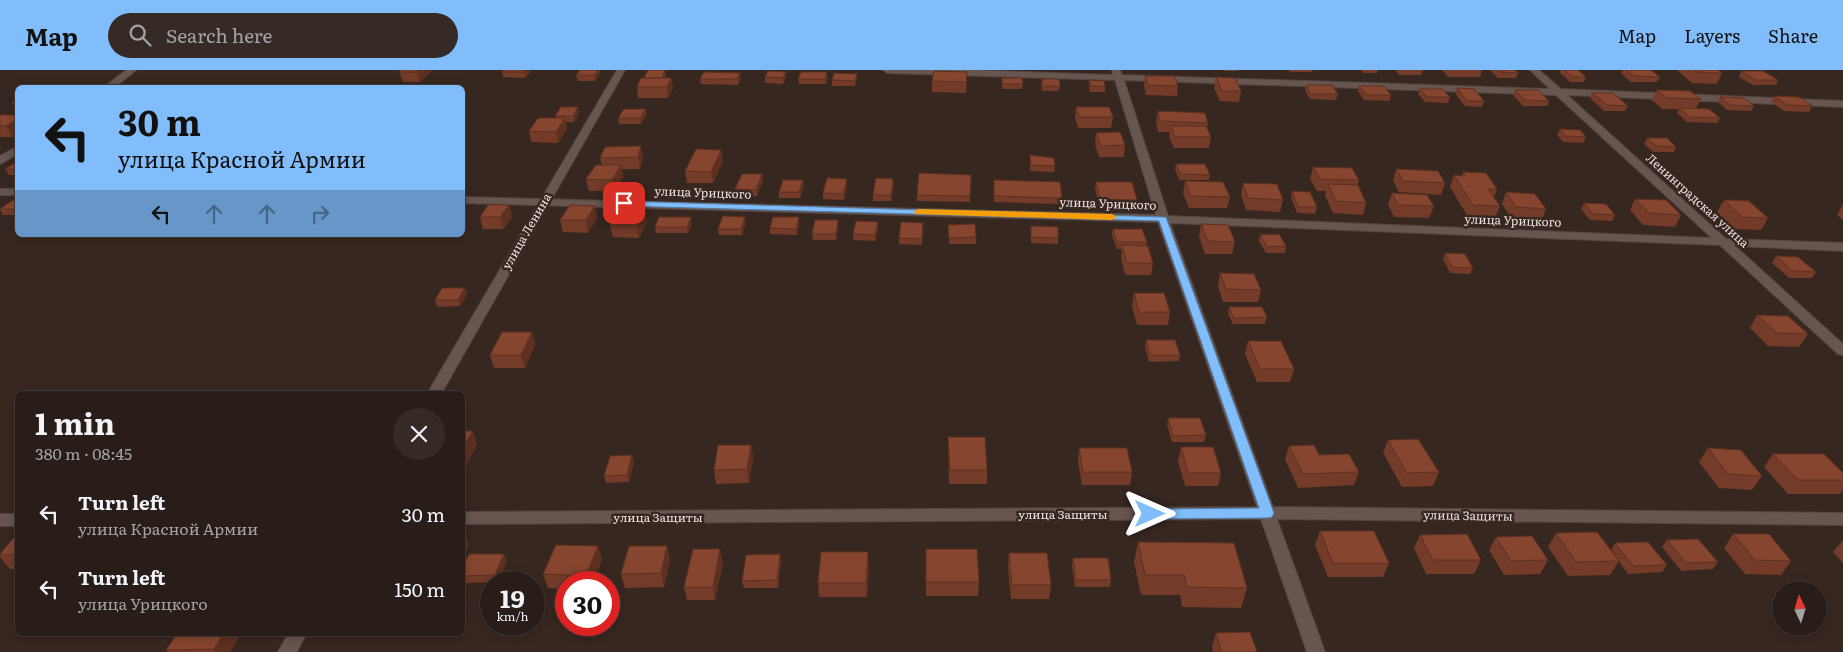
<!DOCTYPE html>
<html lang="en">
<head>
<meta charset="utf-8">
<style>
	body { margin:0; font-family:Literata,serif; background:#352a26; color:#f1f3f6; height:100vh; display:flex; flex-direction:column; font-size:19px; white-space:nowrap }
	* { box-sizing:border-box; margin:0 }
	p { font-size:16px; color:#a5a2a2 }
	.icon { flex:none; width:28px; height:28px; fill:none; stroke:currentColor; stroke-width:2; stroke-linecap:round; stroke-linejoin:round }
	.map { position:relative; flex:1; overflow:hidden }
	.panel { position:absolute; left:15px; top:321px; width:450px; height:245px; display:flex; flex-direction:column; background:#291d19; border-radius:8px; box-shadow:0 2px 12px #0003,0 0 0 1px #453b38 }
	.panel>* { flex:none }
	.hud { position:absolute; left:15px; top:15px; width:450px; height:152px; border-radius:8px; box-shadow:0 2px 12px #0003,0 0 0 1px #453b38; background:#80bdfa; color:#111; overflow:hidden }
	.needle { width:32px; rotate:356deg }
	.buttons { position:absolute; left:1772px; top:511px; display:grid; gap:10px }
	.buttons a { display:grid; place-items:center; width:55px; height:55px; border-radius:50%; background:#291d19; box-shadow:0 2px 12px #0003,0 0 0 1px #453b38; font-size:25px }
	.speed { position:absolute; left:480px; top:501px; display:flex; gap:10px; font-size:25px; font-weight:700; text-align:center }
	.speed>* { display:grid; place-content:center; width:65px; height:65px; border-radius:50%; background:#291d19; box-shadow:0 2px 12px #0003,0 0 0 1px #453b38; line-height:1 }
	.speed small { font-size:12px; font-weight:400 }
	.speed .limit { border:8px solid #d22; background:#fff; color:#111 }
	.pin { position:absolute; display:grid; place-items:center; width:42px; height:42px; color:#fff; margin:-21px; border-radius:10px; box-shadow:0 2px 8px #0006 }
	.me { position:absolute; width:55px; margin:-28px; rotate:90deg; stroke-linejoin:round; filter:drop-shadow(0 0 4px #0008) }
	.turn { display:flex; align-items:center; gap:18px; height:105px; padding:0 20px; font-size:22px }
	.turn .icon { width:65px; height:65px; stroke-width:2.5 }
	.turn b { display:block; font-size:35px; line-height:42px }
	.lanes { display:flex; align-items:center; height:48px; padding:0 20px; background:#0003; justify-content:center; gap:25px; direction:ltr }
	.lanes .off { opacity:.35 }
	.round { display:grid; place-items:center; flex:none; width:52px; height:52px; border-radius:26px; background:#352a26 }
	.headline { display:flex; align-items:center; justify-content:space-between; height:85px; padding:0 20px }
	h1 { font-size:30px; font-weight:700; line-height:38px }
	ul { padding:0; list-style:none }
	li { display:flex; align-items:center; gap:15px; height:75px; padding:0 20px }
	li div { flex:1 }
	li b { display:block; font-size:19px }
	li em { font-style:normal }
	header { display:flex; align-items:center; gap:30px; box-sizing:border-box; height:70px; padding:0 25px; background:#80bdfa; color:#111 }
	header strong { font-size:24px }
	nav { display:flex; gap:28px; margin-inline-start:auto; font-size:18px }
	.search { width:350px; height:45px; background:#352a26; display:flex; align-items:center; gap:12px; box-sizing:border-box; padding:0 18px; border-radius:28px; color:#a5a2a2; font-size:19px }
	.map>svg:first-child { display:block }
</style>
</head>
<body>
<header>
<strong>Map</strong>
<div class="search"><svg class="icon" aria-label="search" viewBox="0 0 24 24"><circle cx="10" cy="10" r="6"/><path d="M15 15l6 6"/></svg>Search here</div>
<nav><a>Map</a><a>Layers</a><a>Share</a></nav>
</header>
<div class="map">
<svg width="1843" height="582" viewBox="0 0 1843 582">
	<rect width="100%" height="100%" fill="#372721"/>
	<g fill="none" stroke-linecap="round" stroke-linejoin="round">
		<defs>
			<path id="minor" d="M126 0H136L114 18H103Z
				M883 0H968L1113 5 1112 0H1120L1122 5 1550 19 1530 0H1539L1561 19 1843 31V37L1567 25 1726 169 1843 173V181L1735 176 1843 274V285L1838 284 1720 175 1170 153 1273 437 1843 443V455L1277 449 1325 582H1307L1261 449 462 454V442L1257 437 1158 152 462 133V127L1156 145 1115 10 887 3ZM1124 10 1556 25 1712 168 1168 146Z
				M18 76V84L0 94V86Z
				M0 119H18V125H0Z"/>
			<path id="tertiary" d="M617 0H625L441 324H427Z
				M0 444H18V456H0Z
				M288 564H306L297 582H278Z"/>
		</defs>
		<use href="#minor" stroke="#534542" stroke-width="2"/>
		<use href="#tertiary" stroke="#534542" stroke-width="2"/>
		<use href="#minor" fill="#67554f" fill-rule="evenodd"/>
		<use href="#tertiary" fill="#67554f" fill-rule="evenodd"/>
	</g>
	<path fill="#733b28" d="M432 0 420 12H403L399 2Z
		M580 0H600V3L595 11H578L576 5Z
		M665 0 666 5 665 8H671L673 18 668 28H638L637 17 644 8Z
		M1224 0H1238V1H1224Z
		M1289 0H1313L1312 2H1290Z
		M1361 0H1378L1377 3H1363Z
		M1395 0H1423L1421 5H1399Z
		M1442 0H1482L1480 7H1448Z
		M1490 0H1515L1518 3 1516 8H1498Z
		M1561 0H1578L1586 7 1584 12H1570L1560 3Z
		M1623 0H1651L1660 7 1657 12H1631L1621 3Z
		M1677 0H1718L1722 3 1717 14 1692 13Z
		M531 1 525 8 503 7 502 2Z
		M1741 1 1778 10 1776 15H1753L1739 7Z
		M786 2V7L783 14 765 13V7Z
		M967 2 966 23 932 22V11Z
		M1145 6 1178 16 1177 26 1146 25 1144 16Z
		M1216 7 1241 21 1239 32 1220 31 1214 18Z
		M741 8 738 15 701 14 700 9Z
		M828 8 826 14H799L798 9Z
		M1002 8 1023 14 1022 19H1002Z
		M857 9 855 16H832V10Z
		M1042 9 1060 16 1059 21H1042L1041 15Z
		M1089 10 1105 16V22H1090L1089 16Z
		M1306 15 1338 24 1336 30 1310 29 1305 20Z
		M1359 16 1391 25 1389 31 1364 30 1358 21Z
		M1457 18 1484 31 1482 37 1465 36 1455 23Z
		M1420 19 1450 27 1448 33 1425 32 1418 24Z
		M1515 20 1549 31 1547 36H1523L1513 25Z
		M1657 20 1701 29 1696 38 1720 48 1717 53 1687 52 1677 43 1679 39H1662L1652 30Z
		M1592 23 1628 36 1625 41H1604L1590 28Z
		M1774 26 1812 36 1809 42 1784 41 1771 32Z
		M1720 27 1754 36 1751 41 1727 40 1718 32Z
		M18 28V42L12 32Z
		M1076 37 1113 47 1111 58H1078L1075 48Z
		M1158 41 1208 53 1207 58 1211 67 1209 78H1174L1169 67 1170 62H1158L1156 52Z
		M579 42 574 52H566L567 59 558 73 531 72 529 61 556 48 555 46Z
		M647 44 641 54H619L618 48Z
		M0 45H18V63L13 67H0Z
		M1560 59 1586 67 1583 73 1563 72 1557 65Z
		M1096 63 1125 75 1124 87H1099L1095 74Z
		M1647 68 1676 77 1674 82H1653L1644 74Z
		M605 77 643 88 640 99H622L623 107 615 121H589L586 109 602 95 600 88Z
		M721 80 723 91 713 113H687L685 101Z
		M1030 85 1055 96 1054 102 1030 101Z
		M18 93V105H9L5 99Z
		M1176 94 1210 105 1209 110H1179L1175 99Z
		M1313 97 1359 110 1358 116 1366 133 1363 145 1333 143 1325 126 1326 121H1317L1310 109Z
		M1396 99 1445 113 1441 125 1399 122 1393 110Z
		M1463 102 1497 119 1494 127 1500 136 1495 148 1468 147 1450 117 1454 105H1462Z
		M762 104 763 110 757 126 736 125 735 119Z
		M971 105 970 132 917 131V125Z
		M847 109V115L844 130 823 129V123Z
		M893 109 894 115 891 131H873V125Z
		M994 110 1062 128 1061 134 994 132Z
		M1185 111 1230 127 1227 138H1189L1183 123Z
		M1096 112 1137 130 1136 136 1099 135 1095 118Z
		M1243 113 1283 130 1280 142 1246 140 1241 125Z
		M804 116 800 128H779V122Z
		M1292 121 1317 137 1315 144 1297 143 1291 127Z
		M1506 122 1546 139 1541 151 1512 149 1502 134Z
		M1392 123 1434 136 1429 148 1394 147 1388 135Z
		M1635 129 1681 145 1675 157 1643 155 1630 140Z
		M18 130V145H3L0 139Z
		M1724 130 1768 148 1761 160 1735 159 1717 142Z
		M1584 133 1615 145 1612 151 1590 150 1581 139Z
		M1843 134V150L1837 145Z
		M509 135 512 147 504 159H483L480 147Z
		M645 140 647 152 639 168 613 167 610 155Z
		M597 148 588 163 563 162 560 150Z
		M746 153 742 165H719L718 159Z
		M923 153 922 175 899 174V168Z
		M692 154 688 163H656L655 157Z
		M799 154 797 165 770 164V158Z
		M1201 154 1235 172 1232 184H1205L1199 167Z
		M948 155 976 167V174H949Z
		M1031 156 1058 168V174L1031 173Z
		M838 157 836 170H813L812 164Z
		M878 159 875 171 853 170V164Z
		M1113 159 1147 172 1146 176 1153 193 1151 205H1125L1121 188 1122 179H1117L1112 165Z
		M1260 165 1286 176 1285 183H1266L1259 171Z
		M1445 183 1473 198 1470 204 1450 203 1443 189Z
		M1776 186 1816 202 1812 208H1789L1772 193Z
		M1220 203 1261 220 1258 232H1223L1218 216Z
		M465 218 467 224 460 236 437 237 435 230Z
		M1134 223 1170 242 1168 255H1137L1132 236Z
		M1229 237 1267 247 1265 254H1233L1228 244Z
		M1757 245 1808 264 1799 277 1768 276 1750 258Z
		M532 262 535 275 525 298H494L490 285Z
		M1146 270 1180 285 1179 291 1149 292 1145 277Z
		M1248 271 1294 299 1290 312H1257L1245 284Z
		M1168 348 1206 365 1204 372H1172L1167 355Z
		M948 367 987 400V414H949Z
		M1388 370 1439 402 1433 416 1402 417 1383 383Z
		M751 375 753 388 749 413 716 414 714 400Z
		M1289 376 1319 385 1359 402 1354 415 1298 418 1285 389Z
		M1181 377 1221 403 1218 416H1185L1178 391Z
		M1079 378 1132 402 1130 415H1082L1078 392Z
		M1708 378 1762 406 1752 420 1719 418 1699 392Z
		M1773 384 1843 403V420L1840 424H1788L1764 397Z
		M632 385 634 392 629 412 606 413 604 406Z
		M1320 461 1389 493 1383 507H1328L1315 475Z
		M18 463V499H10L0 487V484Z
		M1556 463 1619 491 1610 505 1568 506 1548 477Z
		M1733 464 1791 491 1781 505 1745 504 1724 478Z
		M1420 465 1481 490 1474 504H1426L1414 478Z
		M1496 467 1548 490 1540 504 1504 505 1489 480Z
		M1667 470 1718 492 1713 499 1681 501 1662 477Z
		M1843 470V493L1833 482Z
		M1138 472 1247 518 1241 538 1182 537 1180 525H1141L1134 492Z
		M1615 473 1667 495 1662 502 1628 504 1611 480Z
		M598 476 602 490 593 512H566V519L548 518 543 504Z
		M667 476 670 490 664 517 625 518 621 504Z
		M926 479 979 512 978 526H926Z
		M1009 483 1051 515 1049 529H1011L1008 497Z
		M780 484 781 491 778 518H744L742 511Z
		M1073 488 1111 510 1110 517H1075L1072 495Z
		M507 491 498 512 462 513V498Z
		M723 493 715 530H687L684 517Z
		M869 496 867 527H819L818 513Z
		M1216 563 1257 582H1213L1212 577Z
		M177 564H236L238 568 230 582H168L166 580Z"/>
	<path fill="#5e3020" d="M419 0H432L420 12 417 2Z
		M526 0 531 1 525 8 524 2Z
		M598 0H600V3L595 11 594 5Z
		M665 0 666 5 663 13 662 8Z
		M786 2V7L783 14V8Z
		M827 2 828 8 826 14 825 9Z
		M740 3 741 8 738 15 737 9Z
		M857 4V9L855 16V11Z
		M671 8 673 18 668 28 667 17Z
		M578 37 579 42 574 52 573 46Z
		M646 39 647 44 641 54 640 48Z
		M18 48V63L13 67 6 56Z
		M565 48 567 59 558 73 556 62Z
		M641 76 643 88 640 99 638 87Z
		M721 80 723 91 713 113 711 102Z
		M621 95 623 107 615 121 612 110Z
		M762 104 763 110 757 126 756 120Z
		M847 109V115L844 130 843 124Z
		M893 109 894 115 891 131V125Z
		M803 110 804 116 800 128 799 122Z
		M509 135 512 147 504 159 500 147Z
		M595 136 597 148 588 163 586 150Z
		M645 140 647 152 639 168 636 155Z
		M691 147 692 154 688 163 687 157Z
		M745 147 746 153 742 165 741 159Z
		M799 147V154L797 165 796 159Z
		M838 150V157L836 170V164Z
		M878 152V159L875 171V165Z
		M465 218 467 224 460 236 458 230Z
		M532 262 535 275 525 298 521 285Z
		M473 361 477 375 462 404V380Z
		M751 375 753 388 749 413 747 399Z
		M632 385 634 392 629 412 627 405Z
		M464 462 469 475 462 490V464Z
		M598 476 602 490 593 512H588L586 506Z
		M667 476 670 490 664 517 661 503Z
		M720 479 723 493 715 530 713 517Z
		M868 482 869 496 867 527 866 513Z
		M504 484 507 491 498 512 495 505Z
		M780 484 781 491 778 518 777 510Z
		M223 564H236L238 568 230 582H216L214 579Z"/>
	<path fill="#86452e" stroke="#5e3020" d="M401 0H419L417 2H399Z
		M503 0H526L524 2H502Z
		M580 0H598L594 5H576Z
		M648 0H665L662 8H644Z
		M1497 0H1515L1518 3 1500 2Z
		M1565 0H1578L1586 7H1572Z
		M1626 0H1651L1660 7 1634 6Z
		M1694 0H1718L1722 3 1697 2Z
		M768 1 786 2 783 8 765 7Z
		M934 1 967 2 966 12 932 11Z
		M1741 1H1763L1778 10H1756Z
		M704 2 740 3 737 9H700Z
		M801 2H827L825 9H798Z
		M834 3 857 4 855 11 832 10Z
		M1145 6H1175L1178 16 1148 15Z
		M1216 7 1235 8 1241 21H1222Z
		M641 8H671L667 17H637Z
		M1002 8H1022L1023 14H1002Z
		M1042 9H1059L1060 16H1043Z
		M1089 10 1104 11 1105 16H1091Z
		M38 15H64L60 18H35Z
		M1306 15H1332L1338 24H1311Z
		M1359 16H1384L1391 25H1366Z
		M1457 18 1474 19 1484 31H1467Z
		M1420 19H1442L1450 27H1427Z
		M1515 20H1538L1549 31 1525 30Z
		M1657 20 1690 21 1701 29 1667 28Z
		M1592 23H1613L1628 36 1607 35Z
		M1774 26 1799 27 1812 36 1787 35Z
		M1720 27 1744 28 1754 36 1730 35Z
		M18 28V32H12Z
		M561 37H578L573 46H555Z
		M1076 37H1109L1113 47H1079Z
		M1679 38 1709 39 1720 48 1690 47Z
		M624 39H646L640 48H618Z
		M1158 41 1205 43 1208 53 1160 51Z
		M0 45H18V48L6 56H0Z
		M538 48H565L556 62 529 61Z
		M1171 56H1206L1211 67H1175Z
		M1560 59 1580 60 1586 67 1565 66Z
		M1120 62 1125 75 1101 76 1096 63Z
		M1647 68H1667L1676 77 1656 76Z
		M641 76 638 87 600 88 605 77Z
		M696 79 721 80 711 102 685 101Z
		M1030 85 1054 88 1055 96 1031 95Z
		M15 93H18V99H5Z
		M1176 94H1205L1210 105 1180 104Z
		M596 95H621L612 110 586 109Z
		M1313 97 1352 98 1359 110 1320 109Z
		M1396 99 1438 101 1445 113 1403 111Z
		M1463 102 1486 103 1497 119H1488L1500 136 1473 135 1454 105 1465 106Z
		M919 103 971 105 970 126 917 125Z
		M742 104H762L756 120 735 119Z
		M827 108 847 109 843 124 823 123Z
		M876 108 893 109 891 125H873Z
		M783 110H803L799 122H779Z
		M994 110 1060 112 1062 128 994 126Z
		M1185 111 1223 112 1230 127 1191 126Z
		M1096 112H1132L1137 130 1100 129Z
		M1243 113 1277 114 1283 130 1248 128Z
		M1328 114 1358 115 1366 133 1336 131Z
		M1292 121 1310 122 1317 137H1298Z
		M1506 122 1535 124 1546 139 1516 137Z
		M1392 123 1427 125 1434 136 1398 135Z
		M1635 129 1666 130 1681 145 1649 143Z
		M13 130H18V139H0Z
		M1724 130 1749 131 1768 148 1742 147Z
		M1584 133 1606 134 1615 145 1593 144Z
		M488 135H509L500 147H480Z
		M570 135 595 136 586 150H560Z
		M620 139 645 140 636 155H610Z
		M723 146 745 147 741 159H718Z
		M659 147H691L687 157H655Z
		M773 147H799L796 159 770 158Z
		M815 150H838L836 164H812Z
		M856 151 878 152 875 165 853 164Z
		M901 152 923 153 922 169 899 168Z
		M975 154 976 167 949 168 948 155Z
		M1201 154 1228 155 1235 172 1208 171Z
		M1031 156 1058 157V168L1031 167Z
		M1113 159H1142L1147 172H1117Z
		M1279 164 1286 176 1267 177 1260 165Z
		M1122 175 1148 176 1153 193H1127Z
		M1445 183 1465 184 1473 198 1452 197Z
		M1776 186 1798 187 1816 202 1793 201Z
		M1220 203 1254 204 1261 220 1226 219Z
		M442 218H465L458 230H435Z
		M1134 223H1164L1170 242H1139Z
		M1229 237H1262L1267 247 1234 248Z
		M1757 245 1788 246 1808 264 1777 263Z
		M502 262H532L521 285H490Z
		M1146 270H1175L1180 285H1150Z
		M1248 271H1281L1294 299H1260Z
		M1168 348H1200L1206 365 1173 366Z
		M462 361H473L462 380Z
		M948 367H985L987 400H950Z
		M1418 369 1439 402 1407 403 1388 370Z
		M718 375H751L747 399 714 400Z
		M1314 375 1319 385 1349 384 1359 402 1303 404 1289 376Z
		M1181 377H1213L1221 403H1188Z
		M1079 378H1127L1132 402H1083Z
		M1708 378 1741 380 1762 406 1728 404Z
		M1773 384H1824L1843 403V410H1798Z
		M632 385 627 405 604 406 610 386Z
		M1320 461H1374L1389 493H1333Z
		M1597 462 1619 491 1576 492 1556 463Z
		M18 463V484L0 485V484Z
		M1467 464 1481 490H1433L1420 465Z
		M1733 464H1769L1791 491 1755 490Z
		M1532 466 1548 490 1511 491 1496 467Z
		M1698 469 1718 492 1686 493 1667 470Z
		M1138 472 1234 473 1247 518 1187 517 1184 505H1145Z
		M1648 472 1667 495 1633 496 1615 473Z
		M556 475 598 476 586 506 543 504Z
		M629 476H667L661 503 621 504Z
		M693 479H720L713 517H684Z
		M926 479H977L979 512H926Z
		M821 482H868L866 513H818Z
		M1009 483H1047L1051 515H1012Z
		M469 484H504L495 505 462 506V498Z
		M780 484 777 510 742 511 746 485Z
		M1073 488H1108L1111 510H1076Z
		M1250 562 1257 582H1222L1216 563Z
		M177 564H223L214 579 166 580Z"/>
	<path fill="#80bdfa" stroke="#537ba2" d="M620 131 1166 147 1274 443 1272 447 1268 448 1150 449 1145 448 1143 444 1145 440 1150 439 1259 438 1159 151 624 136 619 133Z"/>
	<path fill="#f59e0b" d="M918 139 1112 144 1117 147 1112 150 915 144 914 142Z"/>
	<g text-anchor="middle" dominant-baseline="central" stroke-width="5" stroke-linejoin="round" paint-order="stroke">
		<g font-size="12" fill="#ebe0dd" stroke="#372721">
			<text transform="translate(703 122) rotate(2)">улица Урицкого</text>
			<text transform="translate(1698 130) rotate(42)">Ленинградская улица</text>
			<text transform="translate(1108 133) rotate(2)">улица Урицкого</text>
			<text transform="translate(1513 150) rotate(2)">улица Урицкого</text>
			<text transform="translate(526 161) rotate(-60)">улица Ленина</text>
			<text x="1063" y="444">улица Защиты</text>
			<text transform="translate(1468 445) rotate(1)">улица Защиты</text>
			<text x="658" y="447">улица Защиты</text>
		</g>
	</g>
</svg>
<div class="buttons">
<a><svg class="needle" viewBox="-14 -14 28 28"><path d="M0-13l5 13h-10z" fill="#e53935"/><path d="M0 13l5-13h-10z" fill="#a5a2a2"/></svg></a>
</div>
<div class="speed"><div>19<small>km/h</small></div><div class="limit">30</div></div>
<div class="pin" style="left:624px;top:133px;background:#d93025"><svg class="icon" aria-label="arrive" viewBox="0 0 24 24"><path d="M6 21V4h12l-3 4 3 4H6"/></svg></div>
<svg class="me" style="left:1150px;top:444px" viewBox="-20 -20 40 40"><path d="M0-17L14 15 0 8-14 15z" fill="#80bdfa" stroke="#fff" stroke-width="4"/></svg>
<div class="hud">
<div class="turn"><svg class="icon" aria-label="left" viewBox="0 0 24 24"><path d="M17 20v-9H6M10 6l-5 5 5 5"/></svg><div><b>30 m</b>улица Красной Армии</div></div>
<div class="lanes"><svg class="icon" aria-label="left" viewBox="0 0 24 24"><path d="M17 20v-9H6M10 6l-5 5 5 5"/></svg><svg class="icon off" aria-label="ahead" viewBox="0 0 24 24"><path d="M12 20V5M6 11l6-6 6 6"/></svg><svg class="icon off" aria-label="ahead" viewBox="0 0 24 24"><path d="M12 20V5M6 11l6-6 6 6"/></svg><svg class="icon off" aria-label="right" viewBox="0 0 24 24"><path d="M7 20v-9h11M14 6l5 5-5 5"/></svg></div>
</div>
<section class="panel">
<div class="headline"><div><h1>1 min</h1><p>380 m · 08:45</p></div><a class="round"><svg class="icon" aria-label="close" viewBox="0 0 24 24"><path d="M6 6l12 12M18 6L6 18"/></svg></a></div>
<ul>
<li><svg class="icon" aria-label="left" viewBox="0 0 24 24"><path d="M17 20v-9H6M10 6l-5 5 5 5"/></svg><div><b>Turn left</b><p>улица Красной Армии</p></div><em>30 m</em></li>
<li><svg class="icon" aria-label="left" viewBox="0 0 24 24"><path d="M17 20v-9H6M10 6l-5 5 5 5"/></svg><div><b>Turn left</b><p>улица Урицкого</p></div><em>150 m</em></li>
</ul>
</section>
</div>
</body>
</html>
